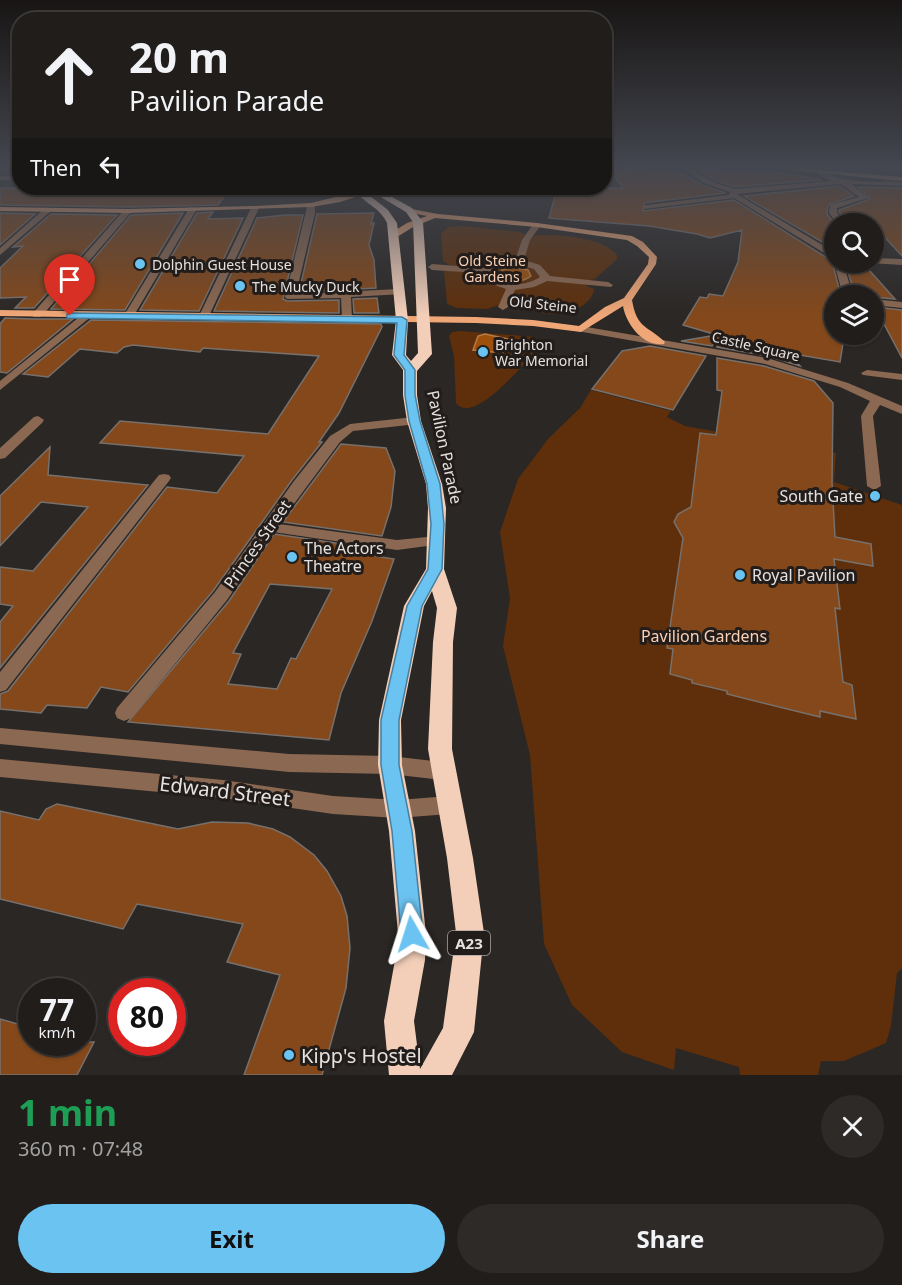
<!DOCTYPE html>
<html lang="en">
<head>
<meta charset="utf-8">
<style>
	body { margin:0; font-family:"Noto Sans",sans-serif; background:#2d2a28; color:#f1f3f6; height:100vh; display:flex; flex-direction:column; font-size:22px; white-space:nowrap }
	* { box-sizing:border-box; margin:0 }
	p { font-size:20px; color:#a2a2a3 }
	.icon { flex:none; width:33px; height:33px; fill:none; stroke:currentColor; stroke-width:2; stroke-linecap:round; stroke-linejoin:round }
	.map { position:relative; height:1075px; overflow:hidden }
	.side { display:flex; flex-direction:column; background:#201d1b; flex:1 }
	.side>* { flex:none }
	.top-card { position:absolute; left:12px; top:12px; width:600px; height:183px; border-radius:24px; box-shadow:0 2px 4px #0004,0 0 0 2px #3d3b3a; background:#201d1b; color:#f1f3f6; overflow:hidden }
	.buttons { position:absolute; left:824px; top:213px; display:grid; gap:12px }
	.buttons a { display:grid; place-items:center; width:60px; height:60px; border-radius:50%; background:#201d1b; box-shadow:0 2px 4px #0004,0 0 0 2px #3d3b3a; font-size:30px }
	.speed { position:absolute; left:18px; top:978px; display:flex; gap:12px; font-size:30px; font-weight:700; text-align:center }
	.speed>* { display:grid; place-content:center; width:78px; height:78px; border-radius:50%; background:#201d1b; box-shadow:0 2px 4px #0004,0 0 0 2px #3d3b3a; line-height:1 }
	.speed small { font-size:15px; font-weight:400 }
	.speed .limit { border:9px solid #d22; background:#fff; color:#111 }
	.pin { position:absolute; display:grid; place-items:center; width:51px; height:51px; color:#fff; margin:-62px -26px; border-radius:50% 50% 50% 0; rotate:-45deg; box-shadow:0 0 6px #0007 }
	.pin .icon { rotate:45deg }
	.me { position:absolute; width:66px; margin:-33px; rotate:354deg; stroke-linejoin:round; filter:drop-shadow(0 0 4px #0008) }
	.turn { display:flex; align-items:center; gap:21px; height:126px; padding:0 18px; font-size:27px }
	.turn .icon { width:78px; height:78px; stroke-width:2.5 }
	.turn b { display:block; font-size:42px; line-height:51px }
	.then { display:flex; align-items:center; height:57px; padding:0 18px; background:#0003; gap:12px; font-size:22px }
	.round { display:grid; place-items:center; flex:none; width:63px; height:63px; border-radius:32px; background:#2d2a28 }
	.overview { display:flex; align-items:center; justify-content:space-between; height:102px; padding:0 18px }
	h1 { font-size:36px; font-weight:700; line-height:45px; color:#1e9e55 }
	.action { display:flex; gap:12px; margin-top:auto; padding:12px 18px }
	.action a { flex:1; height:69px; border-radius:36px; background:#6bc3f2; color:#111; font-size:24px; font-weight:700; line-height:69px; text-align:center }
	.action a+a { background:#2d2a28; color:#f1f3f6 }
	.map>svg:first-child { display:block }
</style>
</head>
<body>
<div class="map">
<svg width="902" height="1075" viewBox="0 0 902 1075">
	<rect width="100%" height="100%" fill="#2b2724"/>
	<path fill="#5e2f0a" d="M463 226 520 232C528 238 534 235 543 235 565 235 603 238 617 255V259L595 279 584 281 585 285 594 289C592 305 569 315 553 314 534 313 506 298 488 309L457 308 447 304 444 271 451 266 443 261 441 233 449 227Z
		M460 331 535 337 541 345C528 359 474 427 456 403L454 356 449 336 452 332Z
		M591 390 671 411 667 417 685 426 836 453 834 482 902 505V968L897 973 891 1026 886 1043 844 1061H821L818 1075H740L739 1067 676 1048 674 1070 622 1052 572 1005 544 944 530 755 503 646 510 598 500 532 518 479 548 439 580 408Z"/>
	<path fill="#9f510c" stroke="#b47c4b" stroke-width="1.5" d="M516 268 528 270 531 276C522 283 507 283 497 275L503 269Z
		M485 334 508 339 503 353 473 350 478 336Z"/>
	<path fill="#84481a" stroke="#77716e" stroke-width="1.5" fill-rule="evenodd" d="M639 166 671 167 703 185 726 193 644 203 643 211 734 200 832 261 841 296 834 295V336L844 337 840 362 788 353 800 366 768 356 717 347V339L712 346 681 341 717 335 683 325 700 297 707 298 709 294 723 296 738 262 742 230 710 238 697 234 649 226 549 218 557 188H623L610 171 642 168Z
		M694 168 784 173 822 180 735 187 717 181Z
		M840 186 854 196 828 205 827 214 834 223V249L744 196Z
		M858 187 902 188V256L870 221 846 220 839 212V210L870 199Z
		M0 188H230L218 205 128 207 0 205Z
		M213 212 208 219 243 218 199 311 140 310 197 213Z
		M0 213 35 214 0 245Z
		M183 213 125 310 51 309 131 215Z
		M374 213 371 224 374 223 369 245 374 260 376 288 299 292 317 214Z
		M51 214 117 215 34 308H15L26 297 0 298V268L23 246 13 247Z
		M285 215H303L283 299 287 301 339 300V313L214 311 257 218Z
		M845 262H862L895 299 862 296 856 285 854 292Z
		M377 298 379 313H354L353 299Z
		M875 307 902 310V358Z
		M5 318 33 319H73L7 373 0 372V324Z
		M91 320 381 324 382 327 339 413 319 442H322L292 480 213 591 128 692 101 687 87 708 47 705 41 713 0 709V694L8 691 167 487 217 493 244 456 100 443 120 421 268 434 319 356 203 348 200 352 133 345 124 347 117 353 80 349 48 377 23 374Z
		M650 346 706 356 673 410 592 389 622 351Z
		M717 358 764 366 814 381 833 403 832 483 835 537 871 544 873 566 834 559 840 609 835 608 843 682 852 685 856 719 820 711V717L727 694V691L692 683V680L670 674 673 649 667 648 683 538 674 522 678 514 691 507 700 433 716 435 722 391 717 390Z
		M341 444 386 448 395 471 391 507 382 536 283 522Z
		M50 447 48 475 148 485 0 668V622L13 606 0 604V567L33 571 88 507 41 502 0 546V496Z
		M274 534 377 549 375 556 394 559 372 621 341 693 329 740 128 722 229 601ZM270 584 332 589 296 659 291 658 277 689 228 684 241 654 233 653Z
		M57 804 178 829 212 822 248 823 273 829 290 837 314 855 327 871 341 896 347 916 350 948 346 988 322 1075H244L280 975 227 962 243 924 137 904 123 929 0 899V811L39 820 46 809Z
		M0 1019 32 1028V1042H94L77 1075H0Z"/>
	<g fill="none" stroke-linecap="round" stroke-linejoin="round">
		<path fill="#8b6851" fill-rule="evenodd" d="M678 166H685L716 183 735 189 832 181 818 175 817 171 820 169C841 185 875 181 902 182V186L852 184 868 198 837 208V213L847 224H838L829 213 830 205 859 197 841 184 737 194 834 252V259L734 198 644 209V205H647L729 195 730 192 704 183Z
			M0 176H20V180H0Z
			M308 203 315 205V213L296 294 399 289 404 292 402 294 351 297 352 318 347 321 342 318 341 298 287 299 285 297Z
			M255 206 259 208 209 316 200 318 199 316 251 208Z
			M190 207 197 209 133 317 124 319 123 317Z
			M44 209 51 211 0 255V248Z
			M125 209 132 211 41 317H33V313Z
			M534 223 541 225 530 240 524 260 540 265 550 276 608 282 613 285 611 287 547 281 534 287 515 290 508 307 503 310 498 307 506 289 486 282 480 273 432 270 428 267 432 264 482 268 500 261H515L522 240ZM523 266 534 269 540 277C525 287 502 287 489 274L490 271 501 267Z
			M873 258 902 259V265L870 263 873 262Z
			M834 262H843L853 296H843Z
			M873 299 902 302V308L873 305Z
			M83 314 92 316 0 390V381Z
			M581 326 767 358 848 383 902 406V414L880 405 873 416 881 486 874 490 867 486 861 416 870 401 840 387 765 364 577 331 576 329Z
			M856 334H866L867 338 866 340H858Z
			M867 370 902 374V380L863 375 861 373Z
			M38 416 44 420 42 423 5 458 0 459V448L34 417Z
			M414 417 418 418 420 421 418 424 353 431 340 442 279 524 397 540 437 536 445 541 442 544 397 550 273 532 227 600 131 718 124 721 117 718 115 713 117 708 215 592 294 481 330 436 350 424Z
			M164 474 169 475 171 478 169 481 6 690 0 692V672L159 475Z
			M0 728 289 754 390 756 442 762 449 765 452 771 449 777 442 780 390 774 289 772 0 744Z
			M0 759 223 780 333 796 398 800 449 796 456 798 459 805 456 812 449 814 398 818 333 814 223 798 0 777Z"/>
		<path fill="#f0a777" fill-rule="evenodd" d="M750 166H771L902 177V181Z
			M373 188H383L340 202 311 207 128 213 0 211V207L128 209 255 206 311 203Z
			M406 208 438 214 537 223 632 236 643 242 657 257 656 264 632 300C637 329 647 325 665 342L664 344C643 347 626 324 623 306L581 332 533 326 476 323 0 316V310L476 317 533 320 579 326 605 307 624 298 648 264 649 257 637 246 627 240 537 227 435 218 413 227 397 237H391V233L407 223 427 216 406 212Z"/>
		<path fill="#f3cfb9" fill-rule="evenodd" d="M352 188H360L388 210 397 223 408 320 406 355 411 361 418 353 413 222 406 212 374 193 381 191 412 208 423 222 432 354 417 371V395L421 421 442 484 446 508 444 569 457 608 453 642 452 749 473 858 484 933 474 1032 452 1075H389L384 1021 395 960 398 934 389 831 378 765 379 720 404 606 426 569 428 508 426 484 407 421 403 395V370L392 355 396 320 387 223C380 207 362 202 352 188ZM432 591 437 608 433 642 428 749 447 858 456 933 443 1028 420 1069 414 1021 425 960 426 934 415 831 402 765 401 720 424 606Z"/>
	</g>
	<linearGradient id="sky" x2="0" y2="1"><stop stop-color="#181514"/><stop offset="0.53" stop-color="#444750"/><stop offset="1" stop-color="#444750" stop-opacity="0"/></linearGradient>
	<rect width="902" height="316" fill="url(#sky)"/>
	<path fill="#6bc3f2" stroke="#467f9d" stroke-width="1.5" d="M70 313 402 317 407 320 404 355 415 370V395L420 421 440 484 444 524 442 569 422 606 399 720V765L412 831 423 934 420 942 412 945 404 942 401 934 392 831 381 765V720L407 606 428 569 431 524 427 484 409 421 405 395V370L394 355 397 323 67 318V314Z"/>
	<g fill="#6bc3f2" stroke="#221d1a" stroke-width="2">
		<circle cx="140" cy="264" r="6"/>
		<circle cx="240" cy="286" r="6"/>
		<circle cx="483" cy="352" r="6"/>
		<circle cx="875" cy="496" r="6"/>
		<circle cx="292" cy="557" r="6"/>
		<circle cx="740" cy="575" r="6"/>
		<circle cx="289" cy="1055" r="6"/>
	</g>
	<g text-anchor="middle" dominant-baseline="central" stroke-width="6" stroke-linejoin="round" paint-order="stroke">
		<g font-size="14" fill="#fcd0b4" stroke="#221d1a">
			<text x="492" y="260">Old Steine<tspan x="492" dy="16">Gardens</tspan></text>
		</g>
		<g font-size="14" fill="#e5e1df" stroke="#221d1a" text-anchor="start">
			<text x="152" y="264">Dolphin Guest House</text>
			<text x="252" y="286">The Mucky Duck</text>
			<text x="495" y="344">Brighton<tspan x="495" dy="16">War Memorial</tspan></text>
		</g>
		<g font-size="14" fill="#e5e1df" stroke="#221d1a">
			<text transform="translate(543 304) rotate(6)">Old Steine</text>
			<text transform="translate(756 346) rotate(13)">Castle Square</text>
		</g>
		<rect fill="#221d1a" stroke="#aaa6a4" stroke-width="1.5" x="448" y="931" width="42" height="24" rx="4.5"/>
		<g font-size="15" font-weight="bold" fill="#e5e1df">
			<text x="469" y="943">A23</text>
		</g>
		<g font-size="16" fill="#e5e1df" stroke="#221d1a">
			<text transform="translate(445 447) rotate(78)">Pavilion Parade</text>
			<text transform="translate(257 544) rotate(-55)">Princes Street</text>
		</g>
		<g font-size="16" fill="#e5e1df" stroke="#221d1a" text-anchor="start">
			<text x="863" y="496" text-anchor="end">South Gate</text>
			<text x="304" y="548">The Actors<tspan x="304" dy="18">Theatre</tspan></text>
			<text x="752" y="575">Royal Pavilion</text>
		</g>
		<g font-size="16" fill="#fcd0b4" stroke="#221d1a">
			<text x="704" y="636">Pavilion Gardens</text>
		</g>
		<g font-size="20" fill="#e5e1df" stroke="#221d1a">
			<text transform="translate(225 791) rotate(7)">Edward Street</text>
		</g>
		<g font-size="20" fill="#e5e1df" stroke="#221d1a" text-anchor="start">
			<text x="301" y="1055">Kipp's Hostel</text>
		</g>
	</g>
</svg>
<div class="buttons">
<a><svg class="icon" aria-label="search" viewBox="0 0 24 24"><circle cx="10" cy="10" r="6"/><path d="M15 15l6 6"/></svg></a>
<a><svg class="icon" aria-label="layers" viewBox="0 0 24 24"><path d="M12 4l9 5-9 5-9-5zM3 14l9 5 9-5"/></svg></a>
</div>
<div class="speed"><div>77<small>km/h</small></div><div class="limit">80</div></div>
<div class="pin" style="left:70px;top:316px;background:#d93025"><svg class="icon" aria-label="arrive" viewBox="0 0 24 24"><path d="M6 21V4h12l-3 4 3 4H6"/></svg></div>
<svg class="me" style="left:412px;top:934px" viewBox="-20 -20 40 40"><path d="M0-17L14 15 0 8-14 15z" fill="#6bc3f2" stroke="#fff" stroke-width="4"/></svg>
<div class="top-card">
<div class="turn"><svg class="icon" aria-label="ahead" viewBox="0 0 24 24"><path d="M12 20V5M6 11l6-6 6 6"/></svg><div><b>20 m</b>Pavilion Parade</div></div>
<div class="then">Then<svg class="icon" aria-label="left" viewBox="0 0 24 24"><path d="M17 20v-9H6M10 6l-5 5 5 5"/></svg></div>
</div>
</div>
<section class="side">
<div class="overview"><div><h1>1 min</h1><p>360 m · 07:48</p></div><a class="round"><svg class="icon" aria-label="close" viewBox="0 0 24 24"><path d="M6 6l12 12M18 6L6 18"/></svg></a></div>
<div class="action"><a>Exit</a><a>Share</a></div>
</section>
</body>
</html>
